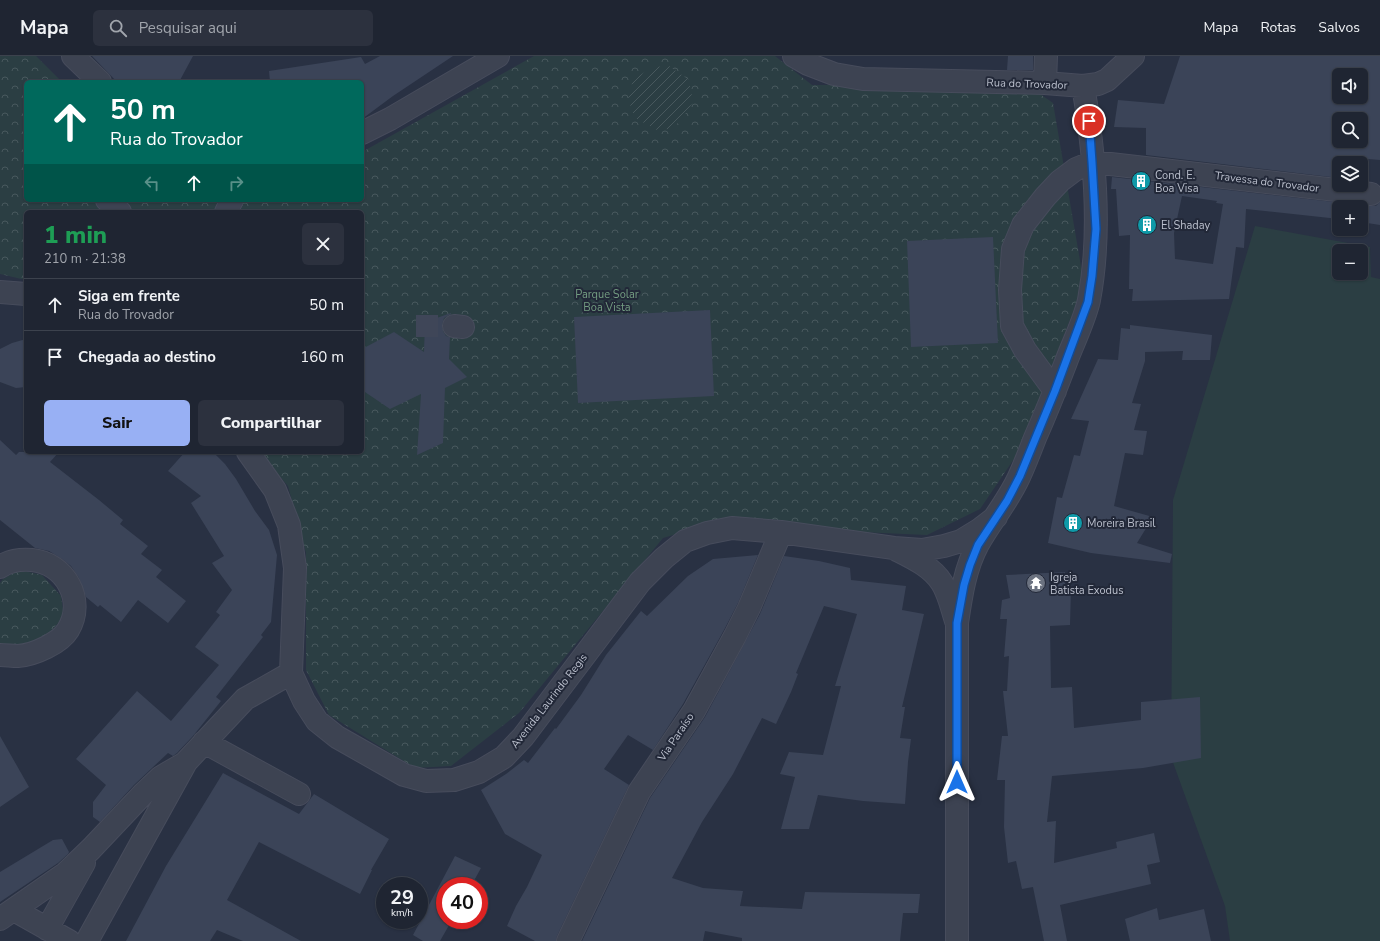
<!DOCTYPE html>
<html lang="pt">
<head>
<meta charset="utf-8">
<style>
	body { margin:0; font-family:"Nunito Sans",sans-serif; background:#2c313e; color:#f1f3f6; height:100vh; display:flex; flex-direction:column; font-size:15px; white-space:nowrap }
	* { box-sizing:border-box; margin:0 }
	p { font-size:13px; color:#a1a5ac }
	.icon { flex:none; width:22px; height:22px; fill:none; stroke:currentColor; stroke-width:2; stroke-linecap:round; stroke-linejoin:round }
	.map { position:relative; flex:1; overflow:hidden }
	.details { position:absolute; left:24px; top:154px; width:340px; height:244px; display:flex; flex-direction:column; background:#1f2532; border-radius:6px; box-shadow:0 1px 3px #0004,0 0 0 1px #3c424d }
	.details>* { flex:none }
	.banner { position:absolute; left:24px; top:24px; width:340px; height:122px; border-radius:6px; box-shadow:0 1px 3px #0004,0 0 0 1px #3c424d; background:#00695c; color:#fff; overflow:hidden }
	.tools { position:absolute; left:1332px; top:12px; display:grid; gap:8px }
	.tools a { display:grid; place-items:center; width:36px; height:36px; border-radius:6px; background:#1f2532; box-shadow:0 1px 3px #0004,0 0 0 1px #3c424d; font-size:20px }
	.speed { position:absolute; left:376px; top:821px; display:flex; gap:8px; font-size:20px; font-weight:700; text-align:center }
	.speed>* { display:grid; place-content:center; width:52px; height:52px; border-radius:50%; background:#1f2532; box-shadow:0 1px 3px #0004,0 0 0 1px #3c424d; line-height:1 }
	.speed small { font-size:10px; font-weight:400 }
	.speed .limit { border:6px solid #d22; background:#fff; color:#111 }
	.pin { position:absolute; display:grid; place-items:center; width:34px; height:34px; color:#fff; margin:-17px; border:2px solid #fff; border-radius:50%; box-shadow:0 1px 4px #0007 }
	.me { position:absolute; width:44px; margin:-22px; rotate:0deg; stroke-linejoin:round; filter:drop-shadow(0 0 3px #0008) }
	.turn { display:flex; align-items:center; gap:14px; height:84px; padding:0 20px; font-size:18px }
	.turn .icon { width:52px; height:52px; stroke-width:2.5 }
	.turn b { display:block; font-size:28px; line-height:34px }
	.lanes { display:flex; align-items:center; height:38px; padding:0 20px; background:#0003; justify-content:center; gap:20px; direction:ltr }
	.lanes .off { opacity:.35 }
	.round { display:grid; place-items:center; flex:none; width:42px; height:42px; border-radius:6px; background:#2c313e }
	.summary { display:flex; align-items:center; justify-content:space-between; height:68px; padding:0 20px }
	h1 { font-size:24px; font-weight:800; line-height:30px; color:#1e9e55 }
	.action { display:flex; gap:8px; margin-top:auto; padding:8px 20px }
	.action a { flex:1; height:46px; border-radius:6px; background:#98b0f4; color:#111; font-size:16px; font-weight:800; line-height:46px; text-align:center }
	.action a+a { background:#2c313e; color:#f1f3f6 }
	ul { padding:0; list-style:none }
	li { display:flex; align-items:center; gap:12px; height:52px; padding:0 20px; border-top:1px solid #3c424d }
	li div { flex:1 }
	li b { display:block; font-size:15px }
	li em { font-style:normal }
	header { display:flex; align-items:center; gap:24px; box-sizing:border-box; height:56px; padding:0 20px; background:#1f2532; border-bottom:1px solid #3c424d }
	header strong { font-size:19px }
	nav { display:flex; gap:22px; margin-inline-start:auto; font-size:14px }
	.search { width:280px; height:36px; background:#2c313e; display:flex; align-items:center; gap:10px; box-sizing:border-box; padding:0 14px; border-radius:6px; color:#a1a5ac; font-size:15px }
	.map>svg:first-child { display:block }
</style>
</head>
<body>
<header>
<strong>Mapa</strong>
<div class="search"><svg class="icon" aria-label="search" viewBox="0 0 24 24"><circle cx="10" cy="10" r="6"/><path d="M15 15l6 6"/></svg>Pesquisar aqui</div>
<nav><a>Mapa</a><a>Rotas</a><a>Salvos</a></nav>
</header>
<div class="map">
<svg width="1380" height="885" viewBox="0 0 1380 885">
	<defs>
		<pattern id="forest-crowns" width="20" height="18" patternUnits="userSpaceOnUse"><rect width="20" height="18" fill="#2b3e43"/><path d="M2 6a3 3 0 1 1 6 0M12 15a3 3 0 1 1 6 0" fill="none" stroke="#48585d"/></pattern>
		<pattern id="garden-furrows" width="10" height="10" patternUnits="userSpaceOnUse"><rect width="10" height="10" fill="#2b3e43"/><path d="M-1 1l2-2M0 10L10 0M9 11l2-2" fill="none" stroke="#48585d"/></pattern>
	</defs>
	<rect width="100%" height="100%" fill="#293143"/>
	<path fill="#2b3e43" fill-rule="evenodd" d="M1255 170 1370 191 1371 221 1380 223V885H1230L1225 850 1171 701 1173 444ZM1339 195H1361V217H1339Z"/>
	<path fill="url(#forest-crowns)" d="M0 0H36L62 26H26V144H362V96L534 0H775L812 29H1027L1053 47 1084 228 1018 397 980 453 927 479 707 469 663 482 519 657 451 710 415 712 329 659 306 614V497L288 430 259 396H362V156H26V224L0 218Z
		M19 514 42 519 61 540 64 560 48 579 23 592 0 590V527L3 523Z"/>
	<path fill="url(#garden-furrows)" d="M669 10 689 24 693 46 680 66 668 73 657 74 635 62 628 43 633 24 652 11Z"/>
	<path fill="#3b4458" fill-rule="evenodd" d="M92 0H193L179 26H117Z
		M380 0H453L393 40 362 63V26H270L269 15 361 1 365 8Z
		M1008 0H1033V14H1007Z
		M1180 0H1380V104L1356 102V107H1339V122L1146 99V72L1114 71 1118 44 1164 48ZM1339 19H1361V41H1339ZM1339 63H1361V85H1339Z
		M1112 121 1370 150H1376L1380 146V169L1361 166V151H1339V163L1246 153 1244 192 1236 191 1229 243 1132 245 1133 233H1129L1130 179 1119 180 1116 133H1111ZM1182 140 1217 145 1216 147 1223 148 1213 208 1175 203 1174 177Z
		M993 181 998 287 911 291 907 185Z
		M710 254 714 340 578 347 574 261Z
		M451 257V258L444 262 442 269 443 275 446 280 450 281 449 303 467 321 445 332 443 387 417 399 421 338 390 353 362 334V293L394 276 424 296 425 266Z
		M1130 269 1212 279 1210 304H1182L1183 295 1145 296V305L1132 347 1141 348 1134 374 1147 375 1143 399 1125 397 1114 450 1153 461 1137 487 1172 498 1170 507 1091 497 1048 487 1057 441 1062 442 1074 399 1080 400 1089 365 1071 363 1098 303 1118 304 1121 272 1130 273Z
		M26 283V331L16 332 0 326V293L12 287Z
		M0 384 16 399 19 396H59L50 406 99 444 123 464 120 468 148 490 141 498 162 514 156 521 186 545 168 567 138 544 121 566 100 549 98 551 86 541 79 522 71 510 62 503 49 495 35 492 0 464Z
		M185 396H213L225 408 236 423 255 455 269 474 277 499 271 566 261 579 263 581 216 641 221 645 193 680 177 697 173 700 168 697 134 729 100 766 93 761V746L106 729 76 703 137 635 171 665 219 609 195 591 220 559 216 556 232 534 212 507 224 500 191 447 201 440 168 415Z
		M758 499 738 547 724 574 683 648 653 694 628 679 604 713 629 729 557 880 556 885H535L507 870 516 850 527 831 542 799 505 778 481 734 506 718 524 704 528 707 555 672 556 673 581 639 606 599 641 555 647 560 688 520 713 503Z
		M784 500 819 505 850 512 851 524 906 530 902 554 924 558 902 651H905L900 682 911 683 908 706 905 748 863 745 818 739 809 773H781L795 721 780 718 789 696 823 699 841 630H835L857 558 824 550 796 617 798 618 791 636 776 668 762 662 733 718 702 766 672 822 703 832 743 835 740 850 802 853 805 836 920 838 918 857H903L900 885H742V882L705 875 703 885H582L650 742 705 661 760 558Z
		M1065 516V534L1071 533 1070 569 1050 570 1051 632 1072 631 1074 672 1141 664V646L1200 641 1201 702 1143 712 1052 720 1047 766 1056 765 1054 807 1117 792 1116 786 1154 777 1160 806 1147 809 1151 828 1060 849 1067 885H1044L1033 831 1022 833 1016 805 1008 807 1004 771 1005 724H997L1002 680H1008L1003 635H1007L1009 600 1004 601 1007 563H1000L1002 544 1010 542 1006 519Z
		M0 680 29 731 0 751Z
		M223 717 299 758 314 738 389 783 371 814H372L360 838 259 786 227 844 301 885H243L217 874 210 885H126L166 810Z
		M62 783 69 796 68 798 58 807 0 846V816L53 784Z
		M455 800 481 812 471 830H445V864H452L440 885H423L413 879Z
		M1157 852 1159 864 1204 853 1211 885H1130L1125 863Z"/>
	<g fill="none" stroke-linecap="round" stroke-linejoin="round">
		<path stroke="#3f4658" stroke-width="22" stroke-dasharray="22 11" stroke-linecap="butt" d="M416 270H454"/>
		<defs>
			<path id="minor" d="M73 0 100 26
				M794 0 808 8 834 18 863 23 1045 27 1083 30 1098 28 1107 24 1133 0
				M1045 27 1046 0
				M362 77 390 63 498 0
				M107 144 120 156
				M226 156 232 144
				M0 236 26 238
				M454 270 463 271
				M1055 335 1025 294 1012 270 1010 234 1013 193 1023 169 1045 141 1060 125 1076 113 1093 106 1371 138
				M248 396 275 434 289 469 295 512 291 617 304 645 317 665 337 681 404 719 426 725 454 724 479 716 504 701 523 681 640 526 664 502 685 485 707 477 732 472 781 476 894 492 922 494 944 490 961 485 979 474 996 461
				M897 494C913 502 932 511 942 527 949 538 952 553 956 565
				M0 511C10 504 20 503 32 504 65 507 86 544 68 574 60 587 34 599 18 600 12 600 6 599 0 599
				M204 686 299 738
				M14 854 69 885
				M0 863 66 817 91 793 143 738 161 721 185 707 245 643 291 617
				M47 873 84 807
				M87 885 185 708
				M568 885 639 736 694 655 735 580 749 552 781 476
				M957 885V567C961 540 965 512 978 488 991 465 1008 445 1019 421 1025 408 1030 395 1035 382 1046 357 1056 332 1066 306 1073 287 1085 263 1089 244 1102 175 1095 99 1083 30"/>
		</defs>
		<use href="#minor" stroke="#474c5c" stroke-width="24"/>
		<use href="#minor" stroke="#3d4352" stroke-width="22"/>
	</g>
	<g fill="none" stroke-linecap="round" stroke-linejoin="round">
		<defs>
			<path id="route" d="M957 726V567L964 529 970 509 978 489 1007 445 1020 420 1055 335 1088 246 1092 220 1096 173 1092 106 1089 65"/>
		</defs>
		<use href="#route" stroke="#114b97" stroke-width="10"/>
		<use href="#route" stroke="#1a73e8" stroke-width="7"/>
	</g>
	<defs>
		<symbol id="building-disc" viewBox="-11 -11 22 22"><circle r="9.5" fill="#0f9aa8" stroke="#222838"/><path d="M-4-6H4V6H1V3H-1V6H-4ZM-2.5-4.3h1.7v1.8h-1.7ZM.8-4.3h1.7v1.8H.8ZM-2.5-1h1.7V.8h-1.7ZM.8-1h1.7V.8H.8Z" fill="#fff"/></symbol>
		<symbol id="temple-disc" viewBox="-11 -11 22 22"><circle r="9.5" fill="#6b7280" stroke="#222838"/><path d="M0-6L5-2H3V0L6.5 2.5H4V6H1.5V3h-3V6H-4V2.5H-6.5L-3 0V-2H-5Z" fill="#fff"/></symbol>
	</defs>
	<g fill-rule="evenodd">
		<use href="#building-disc" x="1130" y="114" width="22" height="22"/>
		<use href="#building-disc" x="1136" y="158" width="22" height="22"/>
		<use href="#building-disc" x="1062" y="456" width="22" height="22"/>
		<use href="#temple-disc" x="1025" y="516" width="22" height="22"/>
	</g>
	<g text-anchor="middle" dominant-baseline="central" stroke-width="4" stroke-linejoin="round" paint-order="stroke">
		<g font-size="11" fill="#babfcc" stroke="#222838">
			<text transform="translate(1027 28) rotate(2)">Rua do Trovador</text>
			<text transform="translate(1267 126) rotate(7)">Travessa do Trovador</text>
			<text transform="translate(549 645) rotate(-52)">Avenida Laurindo Regis</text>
			<text transform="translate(676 681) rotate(-56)">Via Paraíso</text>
		</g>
		<g font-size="11" fill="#babfcc" stroke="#222838" text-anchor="start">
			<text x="1155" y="119">Cond. E.<tspan x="1155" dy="13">Boa Visa</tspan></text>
			<text x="1161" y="169">El Shaday</text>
			<text x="1087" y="467">Moreira Brasil</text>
			<text x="1050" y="521">Igreja<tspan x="1050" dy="13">Batista Exodus</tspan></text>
		</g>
		<g font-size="11" fill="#739c81" stroke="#222838">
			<text x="607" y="238">Parque Solar<tspan x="607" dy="13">Boa Vista</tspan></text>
		</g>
	</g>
</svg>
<div class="tools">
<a><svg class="icon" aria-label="sound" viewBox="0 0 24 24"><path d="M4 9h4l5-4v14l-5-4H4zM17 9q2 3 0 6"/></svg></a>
<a><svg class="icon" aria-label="search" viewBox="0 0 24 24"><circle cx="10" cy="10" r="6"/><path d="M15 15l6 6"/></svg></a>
<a><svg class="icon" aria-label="layers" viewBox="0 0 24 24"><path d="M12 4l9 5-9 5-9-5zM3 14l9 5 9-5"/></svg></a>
<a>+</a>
<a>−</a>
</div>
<div class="speed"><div>29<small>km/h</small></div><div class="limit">40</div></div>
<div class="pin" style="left:1089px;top:65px;background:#d93025"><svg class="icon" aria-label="arrive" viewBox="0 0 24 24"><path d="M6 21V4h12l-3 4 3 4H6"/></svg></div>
<svg class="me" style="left:957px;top:726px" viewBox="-20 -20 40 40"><path d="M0-17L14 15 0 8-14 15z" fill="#1a73e8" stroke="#fff" stroke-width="4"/></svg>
<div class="banner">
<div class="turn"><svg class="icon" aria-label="ahead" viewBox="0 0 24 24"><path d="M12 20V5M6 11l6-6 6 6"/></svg><div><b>50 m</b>Rua do Trovador</div></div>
<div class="lanes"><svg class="icon off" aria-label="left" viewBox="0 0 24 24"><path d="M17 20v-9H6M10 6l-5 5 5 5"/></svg><svg class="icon" aria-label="ahead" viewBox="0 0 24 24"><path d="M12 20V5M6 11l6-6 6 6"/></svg><svg class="icon off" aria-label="right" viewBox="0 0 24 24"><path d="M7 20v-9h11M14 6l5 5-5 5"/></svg></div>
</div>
<section class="details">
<div class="summary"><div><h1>1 min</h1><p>210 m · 21:38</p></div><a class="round"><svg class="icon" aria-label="close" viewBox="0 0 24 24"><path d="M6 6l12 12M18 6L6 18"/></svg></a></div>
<ul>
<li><svg class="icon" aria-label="ahead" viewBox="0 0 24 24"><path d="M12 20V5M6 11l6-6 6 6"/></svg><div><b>Siga em frente</b><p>Rua do Trovador</p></div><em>50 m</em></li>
<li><svg class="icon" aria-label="arrive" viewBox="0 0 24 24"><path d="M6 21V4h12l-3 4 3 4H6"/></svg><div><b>Chegada ao destino</b></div><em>160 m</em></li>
</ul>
<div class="action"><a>Sair</a><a>Compartilhar</a></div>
</section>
</div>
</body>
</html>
